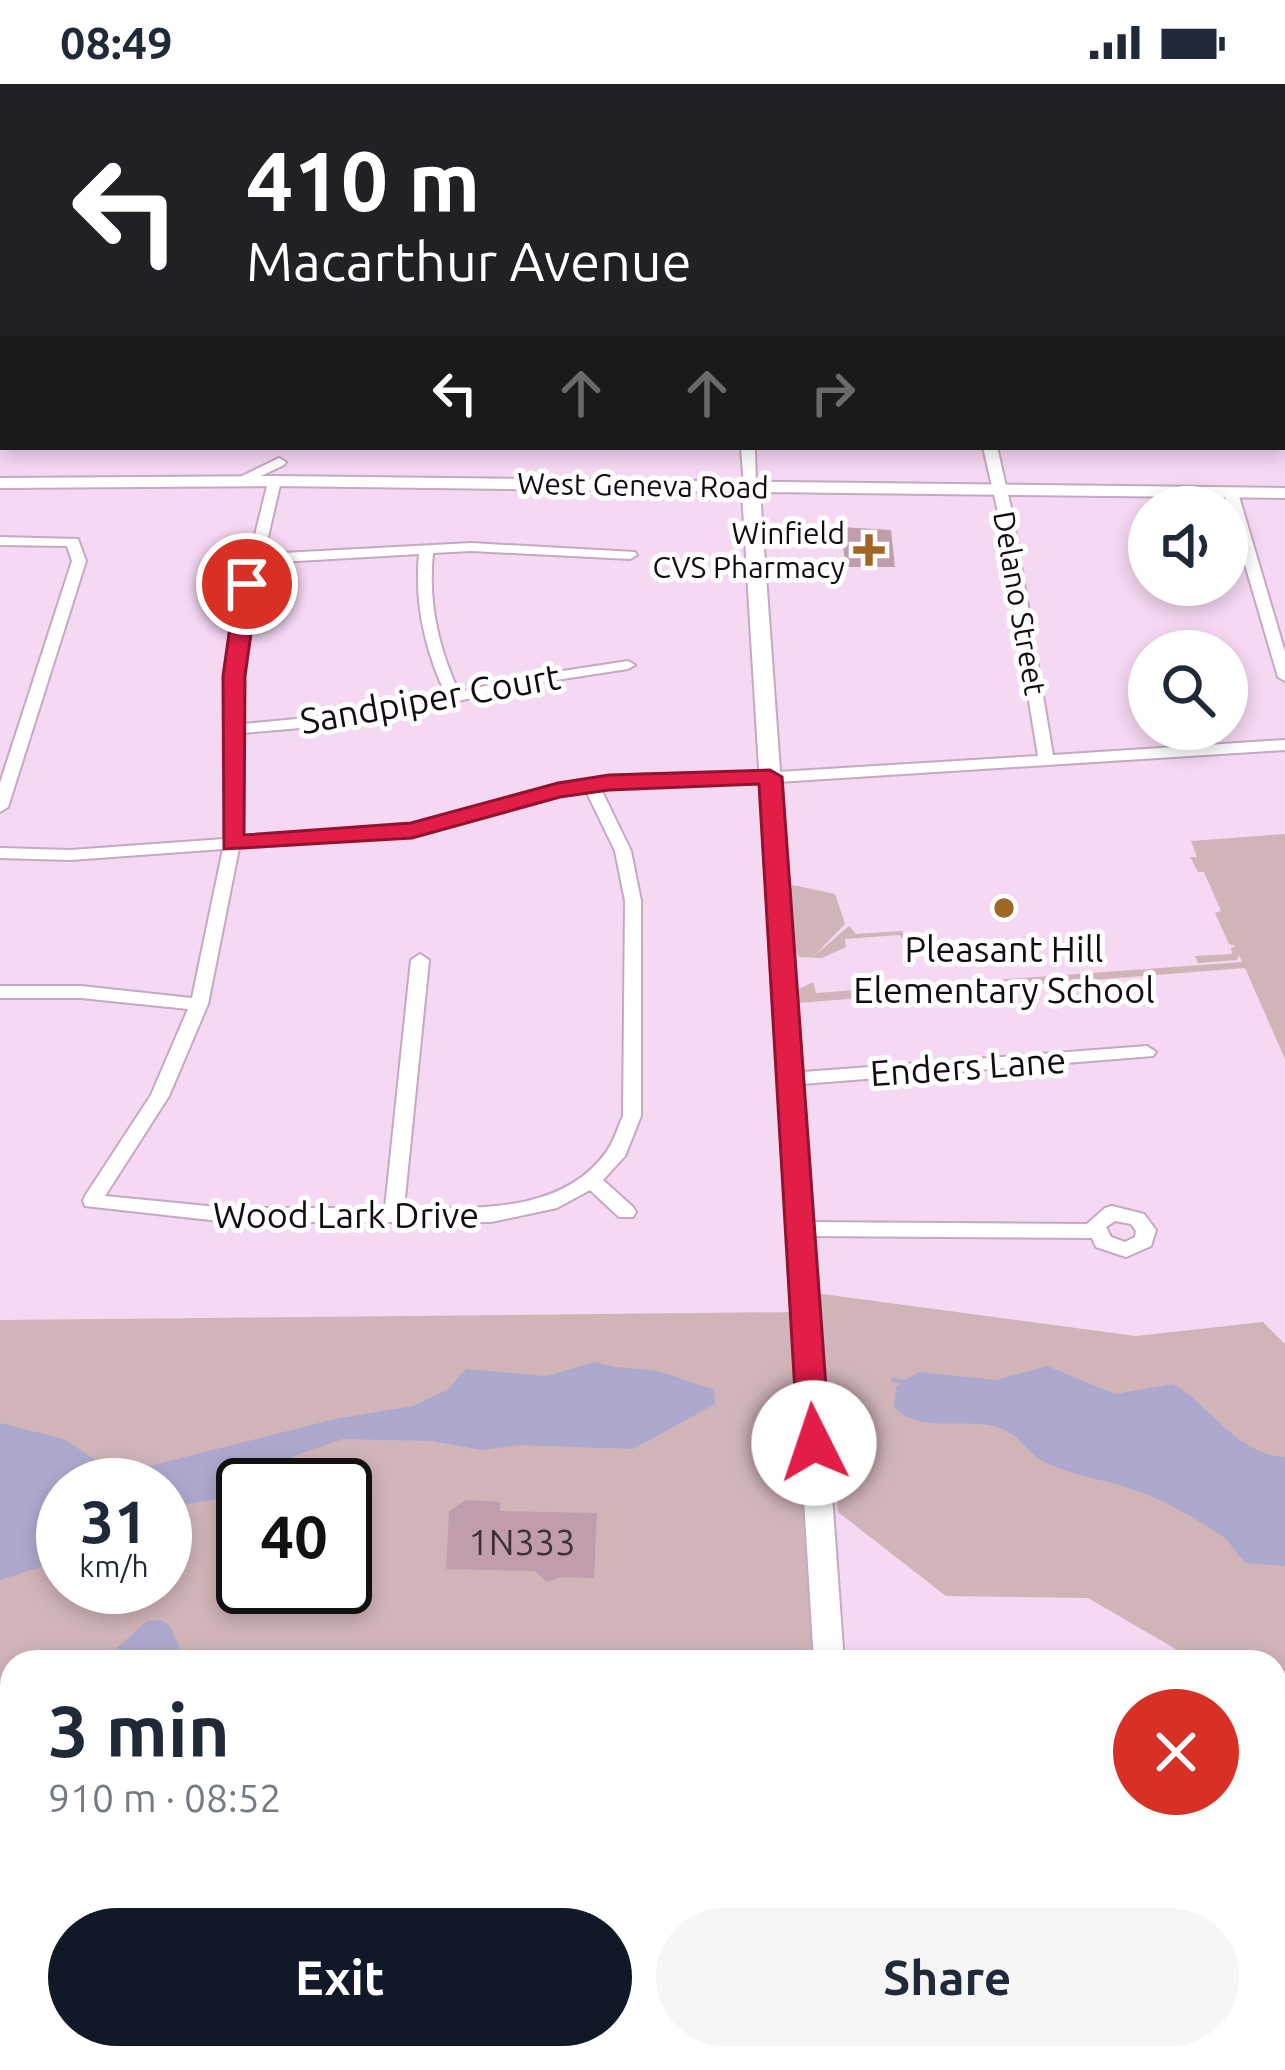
<!DOCTYPE html>
<html lang="en">
<head>
<meta charset="utf-8">
<style>
	body { margin:0; font-family:Ubuntu,sans-serif; background:#f6f6f7; color:#1f2937; height:100vh; display:flex; flex-direction:column; font-size:45px; white-space:nowrap }
	* { box-sizing:border-box; margin:0 }
	p { font-size:39px; color:#747a83 }
	.icon { flex:none; width:66px; height:66px; fill:none; stroke:currentColor; stroke-width:2; stroke-linecap:round; stroke-linejoin:round }
	.map { position:relative; flex:1; overflow:hidden }
	.panel { position:absolute; left:0px; top:1566px; width:1287px; height:420px; display:flex; flex-direction:column; background:#fff; border-radius:36px 36px 0 0; box-shadow:0 6px 18px #0003 }
	.panel>* { flex:none }
	.hud { position:absolute; left:0px; top:0px; width:1287px; height:366px; box-shadow:0 6px 18px #0003; background:#202124; color:#fff; overflow:hidden }
	.buttons { position:absolute; left:1128px; top:402px; display:grid; gap:24px }
	.buttons a { display:grid; place-items:center; width:120px; height:120px; border-radius:50%; background:#fff; box-shadow:0 6px 18px #0003; font-size:60px }
	.speed { position:absolute; left:36px; top:1374px; display:flex; gap:24px; font-size:60px; font-weight:700; text-align:center }
	.speed>* { display:grid; place-content:center; width:156px; height:156px; border-radius:50%; background:#fff; box-shadow:0 6px 18px #0003; line-height:1 }
	.speed small { font-size:30px; font-weight:400 }
	.speed .limit { border:6px solid #111; border-radius:18px; background:#fff; color:#111 }
	.pin { position:absolute; display:grid; place-items:center; width:102px; height:102px; color:#fff; margin:-51px; border:6px solid #fff; border-radius:50%; box-shadow:0 3px 12px #0007 }
	.me { position:absolute; width:132px; margin:-66px; rotate:356deg; stroke-linejoin:round; filter:drop-shadow(0 0 9px #0008) }
	.turn { display:flex; align-items:center; gap:42px; height:252px; padding:0 48px; font-size:54px }
	.turn .icon { width:156px; height:156px; stroke-width:2.5 }
	.turn b { display:block; font-size:84px; line-height:102px }
	.lanes { display:flex; align-items:center; height:114px; padding:0 48px; background:#0003; justify-content:center; gap:60px; direction:ltr }
	.lanes .off { opacity:.35 }
	.round { display:grid; place-items:center; flex:none; width:126px; height:126px; border-radius:63px; background:#f6f6f7 }
	.head { display:flex; align-items:center; justify-content:space-between; height:204px; padding:0 48px }
	h1 { font-size:72px; font-weight:700; line-height:90px }
	.cta { display:flex; gap:24px; margin-top:auto; padding:24px 48px }
	.cta a { flex:1; height:138px; border-radius:72px; background:#111827; color:#fff; font-size:48px; font-weight:700; line-height:138px; text-align:center }
	.cta a+a { background:#f6f6f7; color:#1f2937 }
	.status { display:flex; justify-content:space-between; align-items:center; height:84px; padding:0 60px; background:#fff; direction:ltr }
	.status svg { height:33px; fill:currentColor }
	.map>svg:first-child { display:block }
</style>
</head>
<body>
<div class="status"><b>08:49</b><svg viewBox="0 0 49 12"><path d="M0 12V9h3v3zM5 12V6h3v6zM10 12V3h3v9zM15 12V0h3v12zM26 1h20v11H26zM47 4h2v5h-2z"/></svg></div>
<div class="map">
<svg width="1285" height="1986" viewBox="0 0 1285 1986">
	<rect width="100%" height="100%" fill="#f5d8f2"/>
	<path fill="#d0b4b8" fill-rule="evenodd" d="M1285 750V975L1245 884 798 919 797 906 813 898 816 909 1242 878 1239 871 1237 876 1198 879 1195 872 1232 870 1231 864 1236 862 1229 860 1215 829 1221 827 1204 788H1198L1190 773H1158H1197L1191 757Z
		M793 801 835 810 845 840 814 872 849 842 856 850 902 847 907 858 899 851 845 855 846 863 822 874 799 873 794 865 789 805Z
		M815 1209 1136 1252 1263 1238 1285 1260V1604H1275V1578H1198L1088 1514 946 1512 838 1428Z
		M801 1228 823 1578H12V1838L0 1863V1236ZM63 1401H165V1503H63ZM243 1401H345V1503H243Z"/>
	<path fill="#ada9ce" d="M595 1278C617 1286 634 1283 656 1287 678 1292 694 1301 714 1305L715 1320 633 1365 519 1361 482 1366 432 1357 343 1355 297 1371 212 1416 165 1424V1401H63V1476L0 1496V1339L64 1355 104 1382 115 1379 138 1385 335 1335 413 1322 447 1306 466 1285 547 1292Z
		M1047 1282 1115 1310 1173 1300C1210 1321 1237 1371 1285 1373V1482L1247 1479C1236 1472 1233 1460 1222 1452 1200 1438 1175 1422 1150 1412 1117 1397 1078 1394 1044 1378 1027 1369 1020 1351 1000 1344 967 1332 919 1351 894 1323L896 1303 918 1288 997 1296Z
		M162 1536 170 1542 186 1578H80L115 1566 147 1537Z"/>
	<g fill="none" stroke-linecap="round" stroke-linejoin="round">
		<path stroke="#ada9ce" stroke-width="4.5" d="M893 1296 911 1299"/>
	</g>
	<path fill="#c09dad" d="M840 443 891 446 895 483H846Z
		M466 1416 500 1418V1427L597 1429 594 1494 560 1493 547 1498 535 1487 446 1485 449 1427Z"/>
	<g fill="none" stroke-linecap="round" stroke-linejoin="round">
		<defs>
			<path id="street" d="M291 0H301V3H291Z
				M523 0H533V3H523Z
				M713 0H723V3H713Z
				M1097 0H1114L1119 3H1102Z
				M1284 81H1285V87H1284Z
				M3 209V219L0 220V210Z
				M0 225H3V233H0Z
				M0 299H3V307H0Z
				M741 363H755L756 405 751 406 744 402Z
				M983 363H997L1012 428 1053 671 1285 656V666L745 700H646L601 705 631 767 641 817V1032L625 1072 603 1096 633 1123 636 1128 633 1133H619L590 1106 557 1124 491 1138H228L85 1122 83 1117 85 1112 151 1011 188 925 81 914H0V902H81L192 914 223 765 71 776 0 774V764L71 766 224 755 230 555 248 478 245 475 250 471 269 394H279L281 397 264 470 471 459 635 468 637 471 630 475 471 467 433 469C428 518 438 564 459 608L530 592 628 577 635 581 628 585 530 600 370 638 242 649 240 754 411 741 558 701 646 690H745L1038 672 998 428ZM419 470C414 520 425 566 446 611L370 628 243 640 244 555 262 479ZM586 707 615 767 625 817 623 1032C618 1043 614 1057 607 1067 562 1131 474 1124 404 1124L429 876 420 870 411 876 385 1124H228L105 1112 169 1012 208 920 239 764 412 751 559 711Z
				M279 374 286 378 284 381 244 400H234L232 397Z
				M1231 405 1238 409 1285 568V597L1278 593 1224 409Z
				M0 453 78 455 86 477 8 723 0 728V699L72 477 67 462 0 461Z
				M1147 962 1156 968 1153 972 790 1001 781 995 790 989Z
				M1112 1122 1144 1130 1156 1146 1151 1162 1126 1173 1096 1163 1092 1154 800 1152 793 1150 790 1145 793 1140 800 1138 1087 1140 1105 1124ZM1115 1137 1131 1140 1136 1147 1135 1153 1125 1158 1111 1153 1106 1143Z
				M1285 1733V1756L1275 1760V1737Z
				M113 1974H139L136 1986H110Z
				M437 1974H464L458 1986H431Z"/>
			<path id="secondary" d="M274 392 1285 404V414L760 408 844 1578H814L742 408 274 402 0 404V394Z
				M838 1974H872L873 1986H839Z"/>
		</defs>
		<use href="#street" stroke="#c4a9c1" stroke-width="4"/>
		<use href="#secondary" stroke="#c4a9c1" stroke-width="4"/>
		<use href="#street" fill="#fff" fill-rule="evenodd"/>
		<use href="#secondary" fill="#fff" fill-rule="evenodd"/>
	</g>
	<path fill="#e11d48" stroke="#92132f" stroke-width="3" d="M247 494 258 500 245 592 244 751 411 739 558 699 609 691 770 686 782 693 830 1359 825 1368 814 1372 803 1368 798 1359 759 700 609 706 560 713 412 754 224 765 223 592 236 500Z"/>
	<g fill="#9f6723" stroke="#fff" stroke-width="4.5">
		<path d="M863 448h12v12h12v12h-12v12h-12v-12h-12v-12h12z"/>
		<circle cx="1004" cy="824" r="12"/>
	</g>
	<g text-anchor="middle" dominant-baseline="central" stroke-width="10" stroke-linejoin="round" paint-order="stroke">
		<g font-size="30" fill="#140a13" stroke="#fff">
			<text transform="translate(643 401) rotate(1)">West Geneva Road</text>
			<text transform="translate(1020 519) rotate(80)">Delano Street</text>
		</g>
		<g font-size="30" fill="#140a13" stroke="#fff" text-anchor="end">
			<text x="845" y="449">Winfield<tspan x="845" dy="34">CVS Pharmacy</tspan></text>
		</g>
		<g font-size="36" fill="#140a13" stroke="#fff">
			<text transform="translate(430 614) rotate(-10)">Sandpiper Court</text>
			<text transform="translate(968 982) rotate(-4)">Enders Lane</text>
			<text x="346" y="1130">Wood Lark Drive</text>
		</g>
		<g font-size="36" fill="#140a13" stroke="#fff">
			<text x="1004" y="864">Pleasant Hill<tspan x="1004" dy="41">Elementary School</tspan></text>
		</g>
		<g font-size="36" fill="#3f2f3a">
			<text x="522" y="1457">1N333</text>
		</g>
	</g>
</svg>
<div class="buttons">
<a><svg class="icon" aria-label="sound" viewBox="0 0 24 24"><path d="M4 9h4l5-4v14l-5-4H4zM17 9q2 3 0 6"/></svg></a>
<a><svg class="icon" aria-label="search" viewBox="0 0 24 24"><circle cx="10" cy="10" r="6"/><path d="M15 15l6 6"/></svg></a>
</div>
<div class="speed"><div>31<small>km/h</small></div><div class="limit">40</div></div>
<div class="pin" style="left:247px;top:500px;background:#d93025"><svg class="icon" aria-label="arrive" viewBox="0 0 24 24"><path d="M6 21V4h12l-3 4 3 4H6"/></svg></div>
<svg class="me" style="left:814px;top:1359px" viewBox="-20 -20 40 40"><circle r="19" fill="#fff"/><path d="M0-13L10 11 0 6-10 11z" fill="#e11d48"/></svg>
<div class="hud">
<div class="turn"><svg class="icon" aria-label="left" viewBox="0 0 24 24"><path d="M17 20v-9H6M10 6l-5 5 5 5"/></svg><div><b>410 m</b>Macarthur Avenue</div></div>
<div class="lanes"><svg class="icon" aria-label="left" viewBox="0 0 24 24"><path d="M17 20v-9H6M10 6l-5 5 5 5"/></svg><svg class="icon off" aria-label="ahead" viewBox="0 0 24 24"><path d="M12 20V5M6 11l6-6 6 6"/></svg><svg class="icon off" aria-label="ahead" viewBox="0 0 24 24"><path d="M12 20V5M6 11l6-6 6 6"/></svg><svg class="icon off" aria-label="right" viewBox="0 0 24 24"><path d="M7 20v-9h11M14 6l5 5-5 5"/></svg></div>
</div>
<section class="panel">
<div class="head"><div><h1>3 min</h1><p>910 m · 08:52</p></div><a class="round" style="background:#d93025;color:#fff"><svg class="icon" aria-label="close" viewBox="0 0 24 24"><path d="M6 6l12 12M18 6L6 18"/></svg></a></div>
<div class="cta"><a>Exit</a><a>Share</a></div>
</section>
</div>
</body>
</html>
